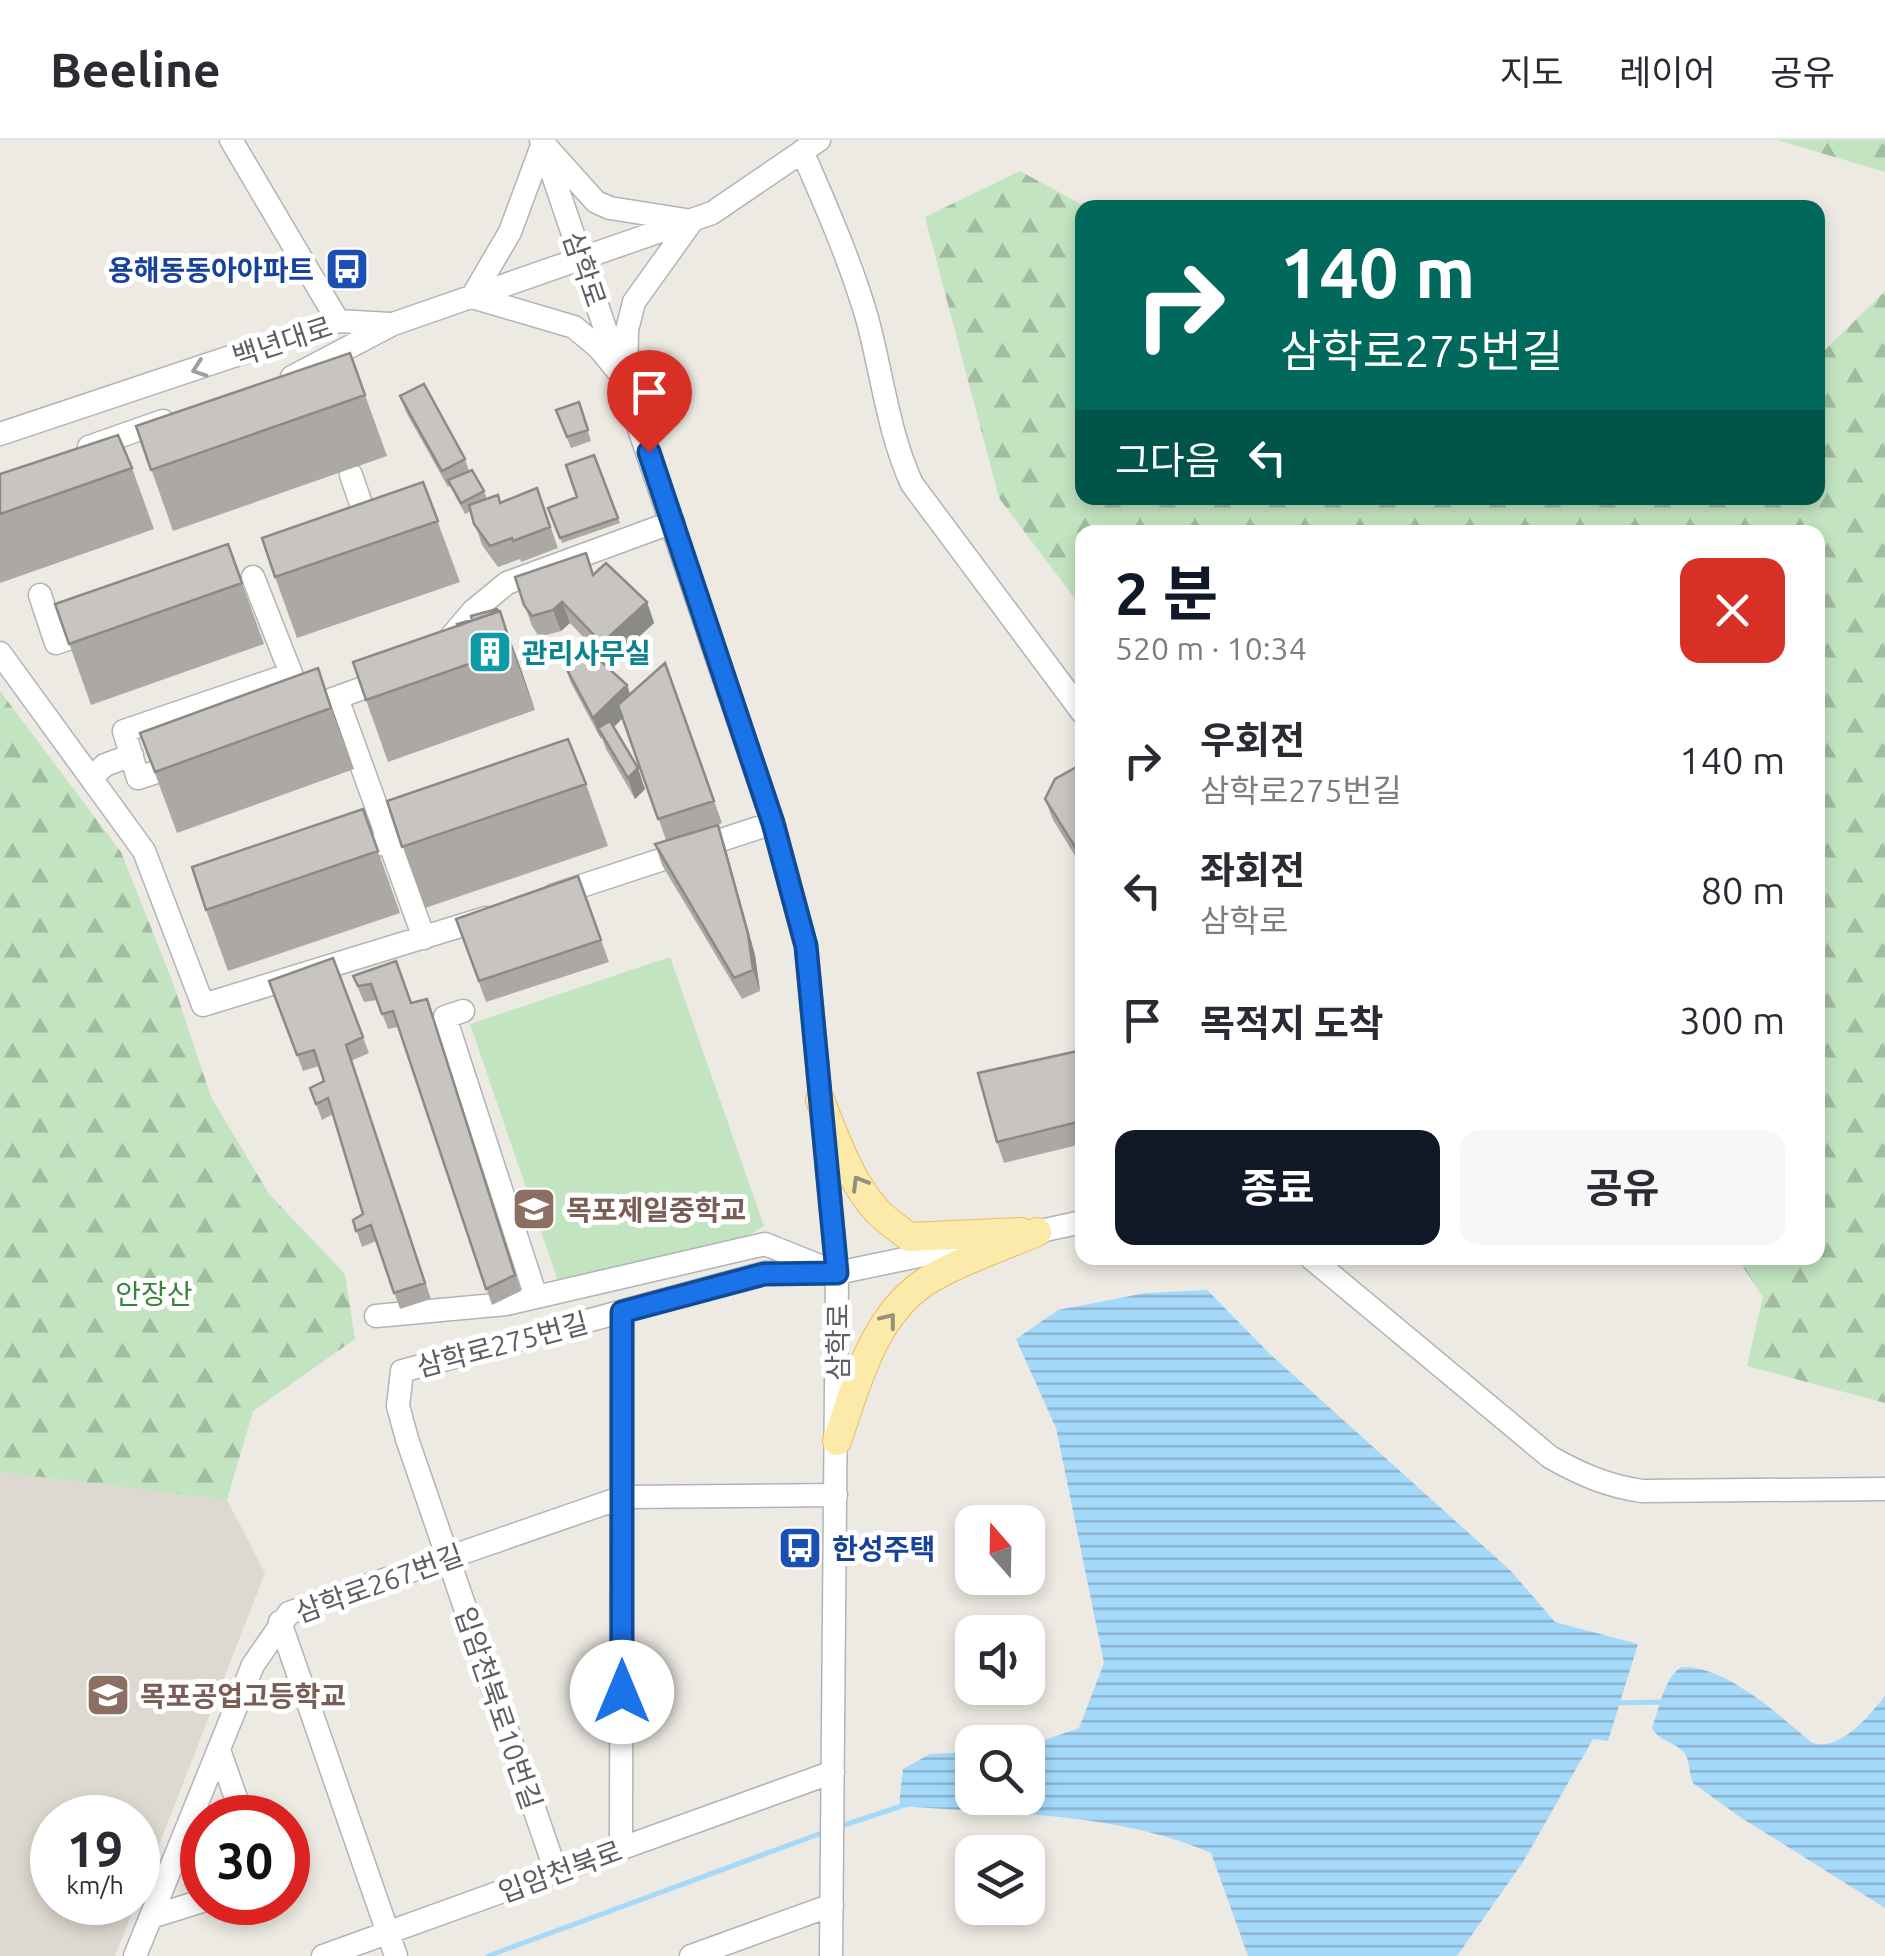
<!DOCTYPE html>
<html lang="ko">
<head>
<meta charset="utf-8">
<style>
	body { margin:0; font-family:Ubuntu,"Noto Sans KR",sans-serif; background:#f7f7f7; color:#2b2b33; height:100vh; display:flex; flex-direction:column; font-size:38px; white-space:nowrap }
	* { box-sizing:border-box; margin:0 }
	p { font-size:32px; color:#7c7c81 }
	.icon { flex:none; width:55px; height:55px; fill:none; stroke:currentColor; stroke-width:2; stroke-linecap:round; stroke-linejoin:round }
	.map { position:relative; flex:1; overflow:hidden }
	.details { position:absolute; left:1075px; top:385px; width:750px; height:740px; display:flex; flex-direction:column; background:#fff; border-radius:20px; box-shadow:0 5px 15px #0003 }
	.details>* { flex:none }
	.banner { position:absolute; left:1075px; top:60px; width:750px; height:305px; border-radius:20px; box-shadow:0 5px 15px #0003; background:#00695c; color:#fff; overflow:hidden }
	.needle { width:65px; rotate:340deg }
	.tools { position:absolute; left:955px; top:1365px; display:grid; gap:20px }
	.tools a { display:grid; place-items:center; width:90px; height:90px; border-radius:20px; background:#fff; box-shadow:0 5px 15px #0003; font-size:50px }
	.speed { position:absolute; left:30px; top:1655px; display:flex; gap:20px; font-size:50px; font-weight:700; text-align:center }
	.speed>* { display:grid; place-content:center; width:130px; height:130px; border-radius:50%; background:#fff; box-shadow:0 5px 15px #0003; line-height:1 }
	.speed small { font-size:25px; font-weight:400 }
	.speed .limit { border:15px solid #d22; background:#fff; color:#111 }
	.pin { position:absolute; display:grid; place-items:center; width:85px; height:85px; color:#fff; margin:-102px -42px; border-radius:50% 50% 50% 0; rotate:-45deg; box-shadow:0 0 10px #0007 }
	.pin .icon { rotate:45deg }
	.me { position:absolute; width:110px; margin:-55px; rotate:0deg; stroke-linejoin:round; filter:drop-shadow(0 0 8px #0008) }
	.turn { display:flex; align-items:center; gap:35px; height:210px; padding:0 40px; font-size:45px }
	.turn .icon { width:130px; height:130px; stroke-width:2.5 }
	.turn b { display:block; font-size:70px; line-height:85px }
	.then { display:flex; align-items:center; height:95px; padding:0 40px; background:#0003; gap:20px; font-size:38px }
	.round { display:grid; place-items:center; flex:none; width:105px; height:105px; border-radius:20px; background:#f7f7f7 }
	.overview { display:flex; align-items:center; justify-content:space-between; height:170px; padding:0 40px }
	h1 { font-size:60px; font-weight:700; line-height:75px; color:#111827 }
	.cta { display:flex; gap:20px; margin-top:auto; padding:20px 40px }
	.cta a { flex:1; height:115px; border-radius:20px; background:#111827; color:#fff; font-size:40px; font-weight:700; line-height:115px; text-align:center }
	.cta a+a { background:#f7f7f7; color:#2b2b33 }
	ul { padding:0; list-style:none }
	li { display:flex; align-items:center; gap:30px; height:130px; padding:0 40px }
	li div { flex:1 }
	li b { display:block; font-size:38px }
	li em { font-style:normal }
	header { display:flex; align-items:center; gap:60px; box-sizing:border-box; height:140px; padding:0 50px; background:#fff; border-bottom:2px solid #e1e1e2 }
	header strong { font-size:48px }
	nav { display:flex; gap:55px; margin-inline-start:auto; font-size:35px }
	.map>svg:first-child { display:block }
</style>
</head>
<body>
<header>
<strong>Beeline</strong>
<nav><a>지도</a><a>레이어</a><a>공유</a></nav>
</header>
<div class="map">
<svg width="1885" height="1816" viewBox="0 0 1885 1816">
	<defs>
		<pattern id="forest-firs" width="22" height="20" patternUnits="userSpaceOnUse" patternTransform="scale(2.5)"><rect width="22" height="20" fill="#c2e4c0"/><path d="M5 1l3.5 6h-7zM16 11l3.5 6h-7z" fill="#a1bca0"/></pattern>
		<pattern id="water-rules" width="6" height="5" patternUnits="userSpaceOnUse" patternTransform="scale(2.5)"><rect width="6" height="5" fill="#a5d9fa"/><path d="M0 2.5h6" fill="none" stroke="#89b3ce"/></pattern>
	</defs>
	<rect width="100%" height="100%" fill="#edeae3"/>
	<path fill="#ddd9d1" d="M0 1332 227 1360 265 1433 138 1759V1678H52V1762L136 1763 115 1816H0Z"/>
	<path fill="#c2e4c0" d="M670 817 764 1086 748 1096 558 1141 470 884Z"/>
	<path fill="url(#forest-firs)" d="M1777 0H1885V32Z
		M1020 31 1086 67 1082 68V358H1818V217L1885 151V1263L1747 1226 1763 1157 1737 1118H1818V392H1082V468L999 358 925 77Z
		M0 551 121 712 173 843 211 957 269 1054 345 1134 355 1199 253 1271 227 1360 0 1332Z"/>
	<path fill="url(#water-rules)" d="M1207 1150 1271 1215 1511 1431 1555 1482 1638 1504 1608 1601 1593 1599 1523 1722 1457 1816H1248L1211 1713C1114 1671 1003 1674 899 1666L903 1629 930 1614 972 1612V1658H1028V1606L1079 1588 1104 1523 1056 1288 1016 1199 1058 1170 1146 1153Z
		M1682 1527C1727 1526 1779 1575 1812 1603 1840 1612 1869 1576 1885 1556V1768L1740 1677 1693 1643C1689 1634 1690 1624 1686 1616 1679 1602 1660 1603 1652 1588 1659 1570 1664 1536 1682 1527Z"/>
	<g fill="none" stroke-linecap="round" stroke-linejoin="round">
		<path stroke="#a5d9fa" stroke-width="5" d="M1618 1563 1663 1562
			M838 1687 908 1664
			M488 1816 827 1691"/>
		<defs>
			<path id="minor" d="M231 0 338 181
				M541 0 773 683 806 806 837 1133 831 1816
				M543 3 596 62 610 68 692 81 634 162 627 190 626 241 599 208 574 187 472 157 510 92Z
				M802 11C826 66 850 120 867 178 882 233 888 292 912 344L1082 572
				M292 237 393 184 712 73 819 0
				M0 294 338 181 390 184
				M89 307 163 281
				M351 335 371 393
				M253 437 303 564
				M40 455 56 503 95 490
				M444 505 473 471 507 443 673 382
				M0 513 144 711 203 865 486 778
				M337 558 424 798
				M305 569 388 539
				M181 624 138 638 124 591 291 534
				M91 638 105 625 132 615
				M349 714 427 687
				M554 755 773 683
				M463 871 445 877 536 1157
				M1022 1095 1082 1082
				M1311 1118 1550 1317C1580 1334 1607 1346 1642 1351L1885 1349
				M376 1176 506 1164 765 1104 825 1128
				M280 1482 396 1816
				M219 1610 243 1678
				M621 1709 622 1172
				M556 1732 407 1299 398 1266 402 1231 764 1133H837L981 1103
				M151 1777 202 1761
				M135 1816 253 1525 289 1473 623 1357 836 1355
				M323 1816 833 1632
				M691 1816 832 1765"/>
			<path id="major" d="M820 960C835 997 850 1042 878 1072 887 1081 899 1089 909 1097L1021 1092
				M837 1301C857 1244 872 1178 925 1142 955 1123 1004 1106 1037 1092"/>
		</defs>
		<use href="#minor" stroke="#b0b4b7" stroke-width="25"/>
		<use href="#major" stroke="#eabd5f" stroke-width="30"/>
		<use href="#minor" stroke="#fff" stroke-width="22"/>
		<use href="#major" stroke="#fbeaaa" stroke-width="28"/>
	</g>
	<path fill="#aca9a5" d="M350 213 387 316 173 391 136 286Z
		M400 256 465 319 469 331 484 351 487 359 500 363 537 348 558 408 521 422 520 419 498 427 482 405 471 371 465 374 450 346 448 347 406 272Z
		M579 262 591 301 571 308 556 270Z
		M594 315 620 383 562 403 548 368 577 357Z
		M132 328 154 389 0 443V334Z
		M423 342 460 442 297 498 275 437Z
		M228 404 264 504 91 565 55 464Z
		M594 434 647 462 654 483 609 524 570 483 561 491 539 497 532 486 515 437Z
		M497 469 522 532 535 570 388 622 366 560Z
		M563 522 627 545 630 554 665 523 722 683 667 700 725 706 755 815 760 851 742 859 662 725 655 704 666 700 623 578 614 587 645 649 635 659 606 609 602 598 601 599 571 543Z
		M318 528 354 629 177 693 140 593Z
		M1082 624V727L1053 680 1045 659Z
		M586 644 608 706 425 768 387 661Z
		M363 669 400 773 228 831 206 770Z
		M578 736 609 822 486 862 456 779Z
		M333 818 369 913 351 921 431 1159 400 1169 376 1101 362 1107 353 1080 363 1074 333 974 322 980 310 948 324 941 319 926 303 931 269 841Z
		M353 836 411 863 432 875 521 1151 492 1165 398 887 388 889 377 860 364 862Z
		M1082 910V1004L1004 1023 997 1002Z"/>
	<path fill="#8c8a86" d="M562 462 570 483 561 491 553 470Z
		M647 462 654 483 609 524 602 503Z
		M500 471 522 532 535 570 512 509Z
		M318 528 340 590 354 629 331 568Z
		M627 545 634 566 604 597 598 588 601 599 593 578Z
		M638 628 645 649 635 659 628 638Z
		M718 685 725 706 755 815 760 851 753 830Z"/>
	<path fill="#c8c5c0" stroke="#8c8a86" stroke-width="2.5" d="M350 213 365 255 151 330 136 286Z
		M424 244 465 319 442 331 400 256Z
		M579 262 588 290 567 297 556 270Z
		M118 295 132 328 0 374V334Z
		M594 315 618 378 560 398 548 368 577 357 566 325Z
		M472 330 484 351 461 363 448 340Z
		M423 342 438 381 275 437 262 398Z
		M537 348 550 387 513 401 512 398 490 406 474 384 469 365 498 355 500 363Z
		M228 404 242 443 69 504 55 464Z
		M586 413 593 435 606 423 647 462 602 503 562 462 553 470 532 476 524 465 515 437Z
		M497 469 498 471 458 486 457 484 472 480 471 476Z
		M500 471 512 509 366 560 353 522Z
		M582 504 627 545 593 578 563 522Z
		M665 523 714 661 658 679 618 565Z
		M318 528 331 568 155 632 140 593Z
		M610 581 638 628 628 638 598 588Z
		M568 599 586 644 402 707 387 661Z
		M1082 624V718L1045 659 1055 639Z
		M363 669 378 711 206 770 192 727Z
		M718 685 748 794 753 830 734 838 655 704Z
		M578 736 601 800 479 841 456 779Z
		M333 818 363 897 346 905 425 1143 394 1153 371 1085 356 1091 353 1080 363 1074 328 958 316 964 310 948 324 941 314 910 297 915 269 841Z
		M396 821 411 863 427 859 515 1135 486 1149 393 871 382 874 371 844 358 846 353 836Z
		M1082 910V981L997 1002 978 933Z"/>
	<defs><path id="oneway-chevron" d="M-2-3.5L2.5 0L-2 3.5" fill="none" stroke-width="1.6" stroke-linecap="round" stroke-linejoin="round" transform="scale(2.5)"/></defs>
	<use stroke="#9d9fa1" href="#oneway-chevron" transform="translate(199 229) rotate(161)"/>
	<g stroke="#93907c">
		<use href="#oneway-chevron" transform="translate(859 1043) rotate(-121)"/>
		<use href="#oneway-chevron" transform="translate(889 1180) rotate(-52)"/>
	</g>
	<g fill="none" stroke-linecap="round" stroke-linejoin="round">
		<defs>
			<path id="route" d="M622 1552V1172L764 1134 837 1133 806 806 773 683 649 312"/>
		</defs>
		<use href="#route" stroke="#114b97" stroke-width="25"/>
		<use href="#route" stroke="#1a73e8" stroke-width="18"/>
	</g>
	<defs>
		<symbol id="bus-square" viewBox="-11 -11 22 22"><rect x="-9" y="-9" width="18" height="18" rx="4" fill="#1a4fb4" stroke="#fff"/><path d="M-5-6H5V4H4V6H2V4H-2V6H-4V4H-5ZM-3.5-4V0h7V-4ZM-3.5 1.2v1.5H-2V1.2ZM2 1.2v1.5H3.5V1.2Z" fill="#fff"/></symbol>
		<symbol id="building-square" viewBox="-11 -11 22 22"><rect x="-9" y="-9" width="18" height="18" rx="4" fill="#0f9aa8" stroke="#fff"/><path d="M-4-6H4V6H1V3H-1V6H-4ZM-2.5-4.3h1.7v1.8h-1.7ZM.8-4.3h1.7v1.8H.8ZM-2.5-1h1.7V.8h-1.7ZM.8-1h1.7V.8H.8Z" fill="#fff"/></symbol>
		<symbol id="school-square" viewBox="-11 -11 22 22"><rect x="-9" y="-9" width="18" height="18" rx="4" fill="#8d6e63" stroke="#fff"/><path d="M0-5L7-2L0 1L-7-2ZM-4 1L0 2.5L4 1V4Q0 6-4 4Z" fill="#fff"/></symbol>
	</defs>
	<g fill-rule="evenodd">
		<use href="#bus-square" x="322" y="104" width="50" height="50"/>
		<use href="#building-square" x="465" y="487" width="50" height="50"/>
		<use href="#school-square" x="509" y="1044" width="50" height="50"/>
		<use href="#bus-square" x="775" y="1383" width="50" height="50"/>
		<use href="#school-square" x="83" y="1530" width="50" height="50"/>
	</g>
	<g text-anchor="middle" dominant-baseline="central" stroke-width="10" stroke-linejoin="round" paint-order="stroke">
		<g font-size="28" font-weight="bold" fill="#164399" stroke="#fff" text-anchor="end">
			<text x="314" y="129">용해동동아아파트</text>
			<text x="832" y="1408" text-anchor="start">한성주택</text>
		</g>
		<g font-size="28" fill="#5b5f63" stroke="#fff">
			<text transform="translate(585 129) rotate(71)">삼학로</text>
			<text transform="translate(282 201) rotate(-18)">백년대로</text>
			<text transform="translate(837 1202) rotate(-90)">삼학로</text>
			<text transform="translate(502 1204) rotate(-15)">삼학로275번길</text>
			<text transform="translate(379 1443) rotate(-20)">삼학로267번길</text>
			<text transform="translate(499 1568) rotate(71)">입암천북로10번길</text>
			<text transform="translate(560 1731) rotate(-20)">입암천북로</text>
		</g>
		<g font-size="28" font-weight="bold" fill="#0d838f" stroke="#fff" text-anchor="start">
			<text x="522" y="512">관리사무실</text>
		</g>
		<g font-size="28" font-weight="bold" fill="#785e54" stroke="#fff" text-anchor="start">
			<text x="566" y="1069">목포제일중학교</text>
			<text x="140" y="1555">목포공업고등학교</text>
		</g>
		<g font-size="28" fill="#39833a" stroke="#fff">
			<text x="154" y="1153">안장산</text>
		</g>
	</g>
</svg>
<div class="tools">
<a><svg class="needle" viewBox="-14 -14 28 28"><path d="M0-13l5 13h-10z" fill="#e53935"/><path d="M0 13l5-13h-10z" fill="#7c7c81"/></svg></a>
<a><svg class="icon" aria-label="sound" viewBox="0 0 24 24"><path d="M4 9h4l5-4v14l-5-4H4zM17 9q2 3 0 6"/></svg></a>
<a><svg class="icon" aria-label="search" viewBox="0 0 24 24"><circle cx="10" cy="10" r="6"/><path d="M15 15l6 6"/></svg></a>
<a><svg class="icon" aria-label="layers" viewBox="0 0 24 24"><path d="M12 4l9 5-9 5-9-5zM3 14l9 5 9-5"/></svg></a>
</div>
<div class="speed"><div>19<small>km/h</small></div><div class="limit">30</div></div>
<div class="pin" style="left:649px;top:312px;background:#d93025"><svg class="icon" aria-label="arrive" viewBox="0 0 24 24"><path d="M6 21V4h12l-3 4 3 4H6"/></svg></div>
<svg class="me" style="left:622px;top:1552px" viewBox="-20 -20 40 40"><circle r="19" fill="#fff"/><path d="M0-13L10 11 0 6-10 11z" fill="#1a73e8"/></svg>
<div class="banner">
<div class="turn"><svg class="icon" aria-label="right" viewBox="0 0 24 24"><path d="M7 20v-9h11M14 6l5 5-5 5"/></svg><div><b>140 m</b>삼학로275번길</div></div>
<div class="then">그다음<svg class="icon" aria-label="left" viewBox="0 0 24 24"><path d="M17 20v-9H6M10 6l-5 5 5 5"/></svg></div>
</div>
<section class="details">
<div class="overview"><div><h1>2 분</h1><p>520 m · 10:34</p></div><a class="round" style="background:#d93025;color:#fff"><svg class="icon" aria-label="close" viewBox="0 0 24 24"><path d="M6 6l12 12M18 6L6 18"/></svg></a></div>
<ul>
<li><svg class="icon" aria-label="right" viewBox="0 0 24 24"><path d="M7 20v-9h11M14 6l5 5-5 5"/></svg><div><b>우회전</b><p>삼학로275번길</p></div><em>140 m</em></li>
<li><svg class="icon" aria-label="left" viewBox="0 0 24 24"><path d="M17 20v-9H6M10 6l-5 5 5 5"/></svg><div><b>좌회전</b><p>삼학로</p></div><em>80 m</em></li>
<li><svg class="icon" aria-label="arrive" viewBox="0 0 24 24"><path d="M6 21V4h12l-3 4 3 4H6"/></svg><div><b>목적지 도착</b></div><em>300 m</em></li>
</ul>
<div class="cta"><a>종료</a><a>공유</a></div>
</section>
</div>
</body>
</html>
